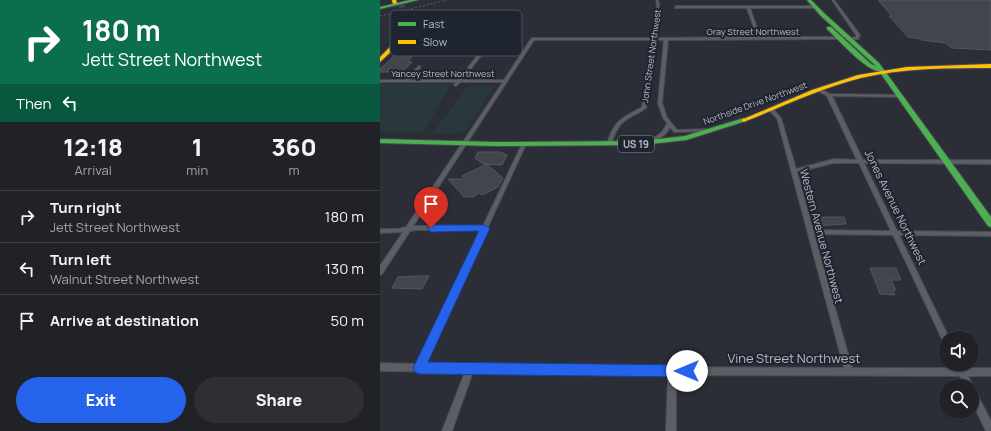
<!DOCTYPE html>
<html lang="en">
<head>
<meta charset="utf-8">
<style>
	body { margin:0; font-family:Manrope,sans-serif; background:#2d2f34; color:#f1f3f6; height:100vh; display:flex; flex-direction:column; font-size:15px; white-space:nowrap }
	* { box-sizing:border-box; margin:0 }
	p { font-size:13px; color:#a2a4a8 }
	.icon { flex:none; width:22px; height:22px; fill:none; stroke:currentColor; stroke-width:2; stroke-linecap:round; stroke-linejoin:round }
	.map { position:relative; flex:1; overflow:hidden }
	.drawer { display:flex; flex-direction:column; background:#202228; width:380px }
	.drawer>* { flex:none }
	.guide { background:#0b6e4f; color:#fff; overflow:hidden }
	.buttons { position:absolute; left:559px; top:331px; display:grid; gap:8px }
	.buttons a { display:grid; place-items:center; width:40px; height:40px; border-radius:50%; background:#202228; box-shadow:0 1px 3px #0004,0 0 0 1px #3d3f45; font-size:20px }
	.pin { position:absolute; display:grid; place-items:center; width:34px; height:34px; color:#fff; margin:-41px -17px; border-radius:50% 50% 50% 0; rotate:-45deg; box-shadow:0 0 4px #0007 }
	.pin .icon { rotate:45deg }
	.me { position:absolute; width:44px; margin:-22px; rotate:270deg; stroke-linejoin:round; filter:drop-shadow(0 0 3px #0008) }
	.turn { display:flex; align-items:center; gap:14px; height:84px; padding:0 16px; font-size:18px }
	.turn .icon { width:52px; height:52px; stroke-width:2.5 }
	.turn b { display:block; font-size:28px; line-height:34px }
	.then { display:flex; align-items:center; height:38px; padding:0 16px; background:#0003; gap:8px; font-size:15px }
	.eta { display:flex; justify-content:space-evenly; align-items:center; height:68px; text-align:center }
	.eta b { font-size:24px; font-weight:800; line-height:28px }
	.button { display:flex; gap:8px; margin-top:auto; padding:8px 16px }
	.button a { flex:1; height:46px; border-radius:24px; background:#2563eb; color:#fff; font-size:16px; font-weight:800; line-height:46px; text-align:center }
	.button a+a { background:#2d2f34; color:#f1f3f6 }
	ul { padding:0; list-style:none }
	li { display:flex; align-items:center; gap:12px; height:52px; padding:0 16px; border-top:1px solid #3d3f45 }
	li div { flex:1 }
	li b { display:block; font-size:15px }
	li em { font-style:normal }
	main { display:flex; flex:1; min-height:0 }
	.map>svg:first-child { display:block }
</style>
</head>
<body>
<main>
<section class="drawer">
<div class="guide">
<div class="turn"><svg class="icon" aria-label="right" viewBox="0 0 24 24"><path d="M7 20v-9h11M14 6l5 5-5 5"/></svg><div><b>180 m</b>Jett Street Northwest</div></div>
<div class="then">Then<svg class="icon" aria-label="left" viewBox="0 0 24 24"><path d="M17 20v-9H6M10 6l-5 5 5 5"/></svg></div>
</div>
<div class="eta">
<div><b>12:18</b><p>Arrival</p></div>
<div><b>1</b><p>min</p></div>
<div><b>360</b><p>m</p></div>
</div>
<ul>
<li><svg class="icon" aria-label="right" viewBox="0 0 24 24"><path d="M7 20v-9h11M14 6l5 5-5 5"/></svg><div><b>Turn right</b><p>Jett Street Northwest</p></div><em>180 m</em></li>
<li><svg class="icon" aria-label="left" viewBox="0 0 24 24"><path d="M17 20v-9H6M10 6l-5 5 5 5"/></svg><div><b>Turn left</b><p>Walnut Street Northwest</p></div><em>130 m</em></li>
<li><svg class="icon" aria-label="arrive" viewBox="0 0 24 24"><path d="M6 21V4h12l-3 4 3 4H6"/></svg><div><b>Arrive at destination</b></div><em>50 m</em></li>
</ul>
<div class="button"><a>Exit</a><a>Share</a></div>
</section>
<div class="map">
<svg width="611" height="431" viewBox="0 0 611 431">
	<rect width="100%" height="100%" fill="#2b2e36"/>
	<path fill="#29383c" d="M0 84H71L43 133 0 131Z
		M115 85 84 133 52 134 88 86Z"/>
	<path fill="#42454b" stroke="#53565d" d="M498 0H611V50L571 48 566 43 541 40V39L528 37 509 16H512Z
		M48 22H68L28 61 32 62 24 70 15 72H0V69L23 48H21L31 39H28Z
		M98 152H120L127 155 122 165 103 164 95 158Z
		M107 164 123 178 118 187 102 195 99 193 93 197H84L68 179H85L82 176Z
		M434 217H464L466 224 436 226Z
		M490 268H516L521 280H511L516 290H513L515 295 500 294Z
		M39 276H49L42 289 12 288 18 277Z"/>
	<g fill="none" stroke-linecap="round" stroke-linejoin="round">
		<path stroke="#40434c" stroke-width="6" stroke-dasharray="6 3" stroke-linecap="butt" d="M21 2 24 17
			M18 23V26"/>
		<defs>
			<path id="street" d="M276 0H278L279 4 275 38 377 37 367 8H295L296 6H436L437 8H370L380 37H459L462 36 460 32 462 31H463L466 36 459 39 288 40 282 103 287 118 297 130 333 129 335 130 333 131 296 132H294L290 127C285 137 276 141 265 144H263V142C274 138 283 135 287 123L283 118 278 103 284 40H275L266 108C262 111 257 114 252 116 239 123 236 130 231 144L229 145 227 144C234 120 241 119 262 107L271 40H154L33 226H103L142 144V143H146V144L45 364 292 367 464 368 397 118 388 109 390 108H392L401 118 416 169 454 159 477 160 447 96 438 91V89H440L450 94 520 95H522V97L452 96 483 160H611V164L484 163 517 231 611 232V236L519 235 569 338H566V342L563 341 513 235 434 234 472 368H576L574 364H582L584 368H611V376H588L593 386 592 389 595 390 611 421V431H606L592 402V386H585L580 376 296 375V431H286L288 375 93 372 72 431H62L85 372 0 371V363L37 364 100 230H36L30 231 2 274 0 275V266L23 232 0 233V229H18L26 227 123 82H80L76 86 74 85 76 82H0V80H24L39 66H40V68L29 80H78L109 41H110L112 42 111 43 82 80H124L151 39 153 38H272L277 4ZM454 163H479L511 231 433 230 417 172Z
				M452 0H454L480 35 478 39 469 40 467 39 476 37V35Z"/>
			<path id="fast" d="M30 0H38L0 9V7Z
				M427 0H431L445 14 499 63 611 217V227L608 226 499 71C486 71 458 39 447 29V27H451L491 64 496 66 495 65 441 16Z
				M364 118 366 119V121L306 140 261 145 115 146 0 143V139L115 142 261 141 305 136Z"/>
			<path id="slow" d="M12 0H16L17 3 13 4Z
				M22 29 27 30 18 45 0 62V57L14 43Z
				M611 64V68C567 68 523 68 481 78 441 88 404 106 366 121L364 122 361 120 432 90 478 75 527 67Z"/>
		</defs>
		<use href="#street" stroke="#494b50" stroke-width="2"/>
		<use href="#fast" stroke="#464950" stroke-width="2"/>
		<use href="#slow" stroke="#464950" stroke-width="2"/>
		<use href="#street" fill="#5b5e64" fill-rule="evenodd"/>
		<use href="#fast" fill="#4caf50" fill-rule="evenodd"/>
		<use href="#slow" fill="#ffc107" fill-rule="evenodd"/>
		<path stroke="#595c62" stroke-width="1" stroke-dasharray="2 2" stroke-linecap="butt" d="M0 16 67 0"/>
	</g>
	<path fill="#2563eb" stroke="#184099" d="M51 225H105L110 228 48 362 307 365 311 367 313 371 311 375 307 377 39 374 35 372 33 368 35 364 99 231 51 232 47 228Z"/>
	<g text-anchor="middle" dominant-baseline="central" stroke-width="4" stroke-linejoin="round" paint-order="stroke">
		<g font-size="9" fill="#b6bbc6" stroke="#1f2530">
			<text x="373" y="31">Gray Street Northwest</text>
			<text transform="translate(271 56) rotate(-82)">John Street Northwest</text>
			<text x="63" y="73">Yancey Street Northwest</text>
			<text transform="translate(375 103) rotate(-20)">Northside Drive Northwest</text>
		</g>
		<rect fill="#1f2530" stroke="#898e99" stroke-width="1" x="238" y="136" width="36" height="16" rx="3"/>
		<g font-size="10" font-weight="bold" fill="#b6bbc6">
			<text x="256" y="144">US 19</text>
		</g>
		<g font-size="11" fill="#b6bbc6" stroke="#1f2530">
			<text transform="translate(516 207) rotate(64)">Jones Avenue Northwest</text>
			<text transform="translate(442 236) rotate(75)">Western Avenue Northwest</text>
		</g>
		<g font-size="13" fill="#b6bbc6" stroke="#1f2530">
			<text x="414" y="358">Vine Street Northwest</text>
		</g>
	</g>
	<rect x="10" y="10" width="132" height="46" rx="6" fill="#1f2530" stroke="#4c525d" stroke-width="1"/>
	<rect x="18" y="22" width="18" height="4" fill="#4caf50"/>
	<rect x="18" y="40" width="18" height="4" fill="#ffc107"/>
	<g font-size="11" fill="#b6bbc6">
		<text x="43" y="28">Fast</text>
		<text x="43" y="46">Slow</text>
	</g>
</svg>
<div class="buttons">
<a><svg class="icon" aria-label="sound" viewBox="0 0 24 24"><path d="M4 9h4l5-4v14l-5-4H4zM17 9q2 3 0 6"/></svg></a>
<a><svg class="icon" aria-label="search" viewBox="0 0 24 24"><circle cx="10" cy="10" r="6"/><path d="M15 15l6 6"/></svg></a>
</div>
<div class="pin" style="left:51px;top:228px;background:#d93025"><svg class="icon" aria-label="arrive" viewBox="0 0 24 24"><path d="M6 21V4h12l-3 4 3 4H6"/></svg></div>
<svg class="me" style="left:307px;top:371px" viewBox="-20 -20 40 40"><circle r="19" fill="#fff"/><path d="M0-13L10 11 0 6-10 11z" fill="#2563eb"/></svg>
</div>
</main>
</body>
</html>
